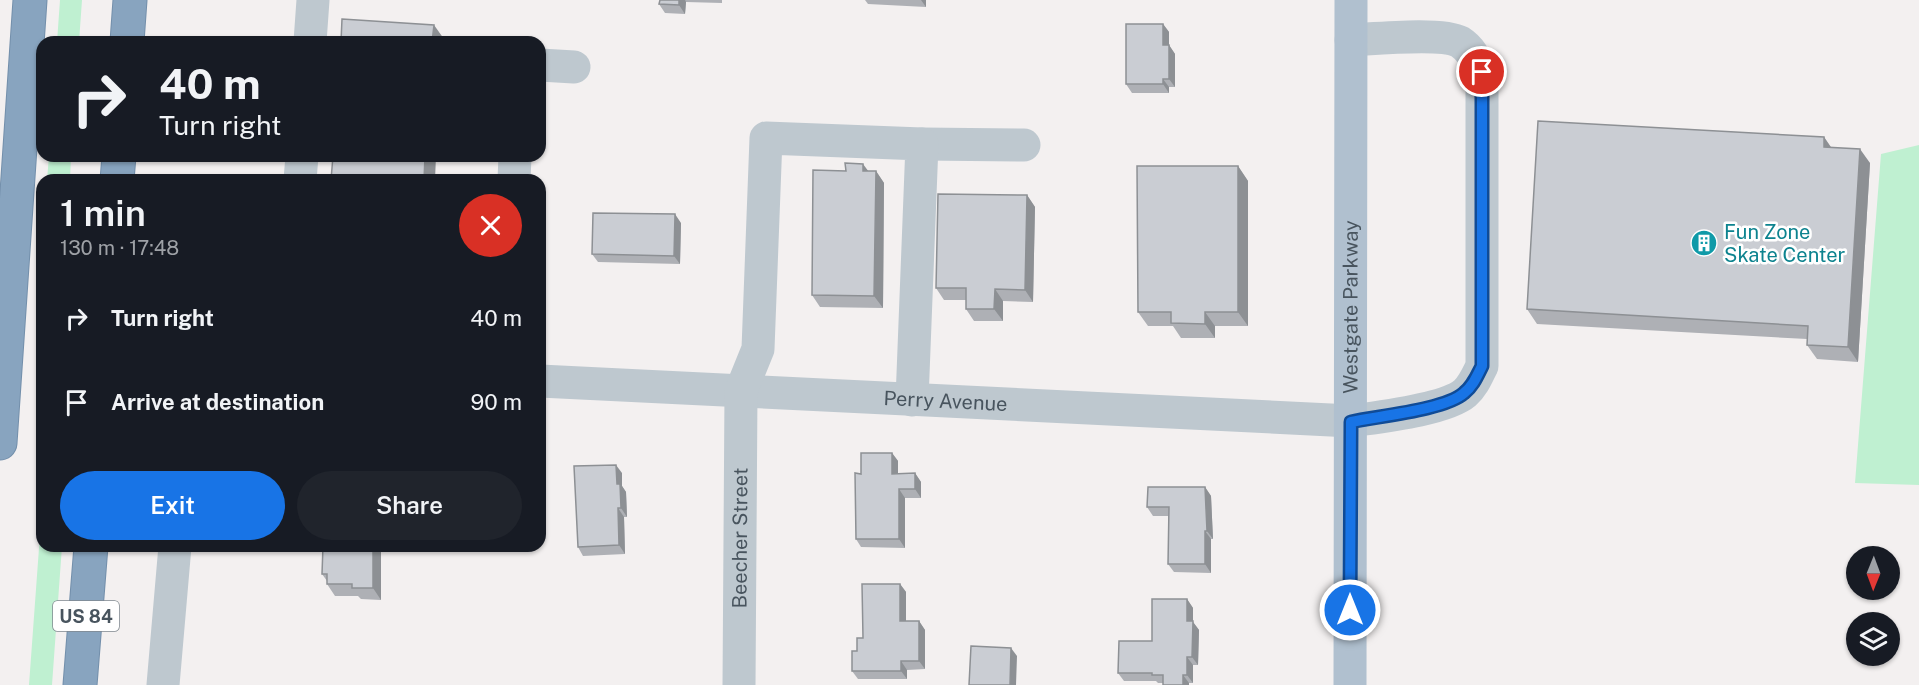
<!DOCTYPE html>
<html lang="en">
<head>
<meta charset="utf-8">
<style>
	body { margin:0; font-family:"Public Sans",sans-serif; background:#20242c; color:#f1f3f6; height:100vh; display:flex; flex-direction:column; font-size:22px; white-space:nowrap }
	* { box-sizing:border-box; margin:0 }
	p { font-size:20px; color:#9ea1a6 }
	.icon { flex:none; width:33px; height:33px; fill:none; stroke:currentColor; stroke-width:2; stroke-linecap:round; stroke-linejoin:round }
	.map { position:relative; flex:1; overflow:hidden }
	.details { position:absolute; left:36px; top:174px; width:510px; height:378px; display:flex; flex-direction:column; background:#171b24; border-radius:18px; box-shadow:0 2px 4px #0004 }
	.details>* { flex:none }
	.top-card { position:absolute; left:36px; top:36px; width:510px; height:126px; border-radius:18px; box-shadow:0 2px 4px #0004; background:#171b24; color:#f1f3f6; overflow:hidden }
	.needle { width:39px; rotate:181deg }
	.controls { position:absolute; left:1846px; top:546px; display:grid; gap:12px }
	.controls a { display:grid; place-items:center; width:54px; height:54px; border-radius:50%; background:#171b24; box-shadow:0 2px 4px #0004; font-size:30px }
	.pin { position:absolute; display:grid; place-items:center; width:51px; height:51px; color:#fff; margin:-26px; border:3px solid #fff; border-radius:50%; box-shadow:0 2px 6px #0007 }
	.me { position:absolute; width:66px; margin:-33px; rotate:0deg; stroke-linejoin:round; filter:drop-shadow(0 0 4px #0008) }
	.turn { display:flex; align-items:center; gap:21px; height:126px; padding:0 24px; font-size:27px }
	.turn .icon { width:78px; height:78px; stroke-width:2.5 }
	.turn b { display:block; font-size:42px; line-height:51px }
	.round { display:grid; place-items:center; flex:none; width:63px; height:63px; border-radius:32px; background:#20242c }
	.overview { display:flex; align-items:center; justify-content:space-between; height:102px; padding:0 24px }
	h1 { font-size:36px; font-weight:600; line-height:45px }
	.primary-button { display:flex; gap:12px; margin-top:auto; padding:12px 24px }
	.primary-button a { flex:1; height:69px; border-radius:36px; background:#1874e6; color:#fff; font-size:24px; font-weight:600; line-height:69px; text-align:center }
	.primary-button a+a { background:#20242c; color:#f1f3f6 }
	ul { padding:0; list-style:none }
	li { display:flex; align-items:center; gap:18px; height:84px; padding:0 24px }
	li div { flex:1 }
	li b { display:block; font-size:22px }
	li em { font-style:normal }
	.map>svg:first-child { display:block }
</style>
</head>
<body>
<div class="map">
<svg width="1919" height="685" viewBox="0 0 1919 685">
	<rect width="100%" height="100%" fill="#f3f0f0"/>
	<path fill="#bff0d1" d="M60 0H82L79 42H57Z
		M1919 145V485L1855 483 1881 154Z
		M49 156H71L70 180H47Z
		M42 507V546H62L52 685H29Z"/>
	<g fill="none" stroke-linecap="round" stroke-linejoin="round">
		<defs>
			<path id="highway" d="M127 42 130 0
				M117 180 119 156
				M0 443 30 0
				M80 685 91 546"/>
		</defs>
		<use href="#highway" stroke="#738fab" stroke-width="35"/>
		<g stroke="#bec8cf" stroke-width="33">
			<path d="M310 42 313 0"/>
			<path d="M540 65 574 67"/>
			<path d="M922 144 1024 145"/>
			<path d="M300 180 302 156"/>
			<path d="M514 180 515 156"/>
			<path id="s1" d="M540 381 1351 421C1378 417 1445 410 1465 393 1473 386 1477 376 1482 366V72C1476 60 1471 49 1460 42 1442 32 1373 39 1351 40"/>
			<path d="M163 685 175 546"/>
			<path id="s2" d="M739 685 741 391 758 349 766 138 922 144 912 400"/>
		</g>
		<path stroke="#b0c0cf" stroke-width="33" id="s3" d="M1350 685 1351 0"/>
		<use href="#highway" stroke="#88a4bf" stroke-width="33"/>
	</g>
	<path fill="#aeb0b5" d="M660 0H722V3L686 2 685 14 665 13 659 4Z
		M865 0H926V7L868 4Z
		M1163 24 1169 32V45L1175 54V87H1169V93H1132L1126 84Z
		M1824 137 1831 147 1870 163 1858 362 1817 359 1807 345V339L1537 324 1527 309Z
		M1238 166 1248 181V326H1215V338H1181L1173 326H1148L1138 312Z
		M868 171H876L884 183 883 308 820 307 812 295Z
		M1027 195 1035 207 1033 302 1003 301V321H974L966 309V300H944L936 288Z
		M681 223 680 264 598 262 592 254Z
		M892 453 898 461V474L915 473 921 482V498H905V548L861 547 856 539 861 474Z
		M622 473V486L626 492 627 517H624L625 554 583 556 578 547Z
		M1205 487 1211 496 1213 539H1211V573L1174 572 1168 564V516H1153L1147 507Z
		M323 546H381V600L361 599 358 596H335L327 584V581L322 574Z
		M900 584 906 592V621H919L925 630V669L907 670V679H858L852 671 857 651 863 638Z
		M1187 599 1193 608V622L1199 630 1198 665H1193V683H1158L1156 681H1124L1118 673 1152 641Z"/>
	<path fill="#8d9094" d="M679 0H685L686 2 685 14 679 5Z
		M921 0H926V7Z
		M1163 24 1169 32V54L1163 45Z
		M434 25 444 39V42H432Z
		M1169 45 1175 54V87L1169 79Z
		M1163 79 1169 87V93L1163 84Z
		M1824 137 1834 152 1824 147Z
		M1860 149 1870 163 1858 362 1848 347Z
		M425 156H436L435 180H424Z
		M863 164 872 176 863 171Z
		M1238 166 1248 181V326L1238 312Z
		M876 171 884 183 883 308 874 296Z
		M1027 195 1035 207 1033 302 1025 290Z
		M675 214 681 223 680 264 674 256Z
		M995 289 1003 301V321L994 309Z
		M1205 312 1215 326V338L1205 324Z
		M892 453 898 461V482L892 474Z
		M616 465 622 473V486L626 492 627 517 621 508 617 484Z
		M915 473 921 482V498L915 489Z
		M1205 487 1211 496 1213 539 1207 531Z
		M899 489 905 498V548L899 539Z
		M618 508 624 517 625 554 619 545Z
		M1205 531 1211 539V573L1205 564Z
		M373 546H381V600L373 588Z
		M900 584 906 592V630L900 621Z
		M1187 599 1193 608V622L1199 630 1198 665 1192 657 1187 621Z
		M919 621 925 630V669L919 661Z
		M1011 648 1017 656 1016 685H1010Z
		M1187 657 1193 665V683L1187 675Z
		M901 661 907 670V679L901 671Z
		M1183 675 1189 683V685H1183Z"/>
	<path fill="#cacdd3" stroke="#8d9094" stroke-width="1.5" d="M660 0H679V5L659 4Z
		M342 19 434 25 432 42H341Z
		M1126 24H1163V45H1169V79H1163V84H1126Z
		M1538 121 1824 137V147L1860 149 1848 347 1807 345 1808 326 1527 309Z
		M333 156H425L424 180H331Z
		M845 163 863 164V171H876L874 296 812 295 813 170 846 171Z
		M1137 166H1238V312H1205V324L1171 323V312H1138Z
		M938 194 1027 195 1025 290 995 289 994 309H966V288H936Z
		M593 213 675 214 674 256 592 254Z
		M861 453H892V474L915 473V489H899V539H856L855 473 861 474Z
		M616 465 617 484H620L621 508H618L619 545 578 547 574 466Z
		M1148 487H1205L1207 531H1205V564H1168L1169 507H1147Z
		M323 546H373V588H352V584H327V574H322Z
		M862 584H900V621H919V661H901V671H852V651H857V638H863Z
		M1152 599H1187V621H1193L1192 657H1187V675H1183V685H1163V675H1152V673H1118L1119 641H1152Z
		M971 646 1011 648 1010 685H969Z"/>
	<g fill="none" stroke-linecap="round" stroke-linejoin="round">
		<defs>
			<path id="route" d="M1350 610 1351 422C1378 416 1445 410 1464 393 1473 386 1477 376 1482 366V72"/>
		</defs>
		<use href="#route" stroke="#104b96" stroke-width="15"/>
		<use href="#route" stroke="#1874e6" stroke-width="10"/>
	</g>
	<defs>
		<symbol id="building-disc" viewBox="-11 -11 22 22"><circle r="9.5" fill="#0f9aa8" stroke="#fff"/><path d="M-4-6H4V6H1V3H-1V6H-4ZM-2.5-4.3h1.7v1.8h-1.7ZM.8-4.3h1.7v1.8H.8ZM-2.5-1h1.7V.8h-1.7ZM.8-1h1.7V.8H.8Z" fill="#fff"/></symbol>
	</defs>
	<g fill-rule="evenodd">
		<use href="#building-disc" x="1689" y="228" width="30" height="30"/>
	</g>
	<g text-anchor="middle" dominant-baseline="central" stroke-width="5" stroke-linejoin="round" paint-order="stroke">
		<rect fill="#fff" stroke="#7f878e" stroke-width="1.5" x="53" y="601" width="66" height="30" rx="4.5"/>
		<g font-size="18" font-weight="bold" fill="#48545e">
			<text x="86" y="616">US 84</text>
		</g>
		<g font-size="20" fill="#0d838f" stroke="#fff" text-anchor="start">
			<text x="1724" y="232">Fun Zone<tspan x="1724" dy="23">Skate Center</tspan></text>
		</g>
		<g font-size="20" fill="#48545e" stroke="#fff">
			<text stroke="none"><textPath href="#s3" startOffset="378">Westgate Parkway</textPath></text>
			<text stroke="none"><textPath href="#s1" startOffset="406">Perry Avenue</textPath></text>
			<text stroke="none"><textPath href="#s2" startOffset="147">Beecher Street</textPath></text>
		</g>
	</g>
</svg>
<div class="controls">
<a><svg class="needle" viewBox="-14 -14 28 28"><path d="M0-13l5 13h-10z" fill="#e53935"/><path d="M0 13l5-13h-10z" fill="#9ea1a6"/></svg></a>
<a><svg class="icon" aria-label="layers" viewBox="0 0 24 24"><path d="M12 4l9 5-9 5-9-5zM3 14l9 5 9-5"/></svg></a>
</div>
<div class="pin" style="left:1482px;top:72px;background:#d93025"><svg class="icon" aria-label="arrive" viewBox="0 0 24 24"><path d="M6 21V4h12l-3 4 3 4H6"/></svg></div>
<svg class="me" style="left:1350px;top:610px" viewBox="-20 -20 40 40"><circle r="17" fill="#1874e6" stroke="#fff" stroke-width="3"/><path d="M0-11L8 9 0 5-8 9z" fill="#fff"/></svg>
<div class="top-card">
<div class="turn"><svg class="icon" aria-label="right" viewBox="0 0 24 24"><path d="M7 20v-9h11M14 6l5 5-5 5"/></svg><div><b>40 m</b>Turn right</div></div>
</div>
<section class="details">
<div class="overview"><div><h1>1 min</h1><p>130 m · 17:48</p></div><a class="round" style="background:#d93025;color:#fff"><svg class="icon" aria-label="close" viewBox="0 0 24 24"><path d="M6 6l12 12M18 6L6 18"/></svg></a></div>
<ul>
<li><svg class="icon" aria-label="right" viewBox="0 0 24 24"><path d="M7 20v-9h11M14 6l5 5-5 5"/></svg><div><b>Turn right</b></div><em>40 m</em></li>
<li><svg class="icon" aria-label="arrive" viewBox="0 0 24 24"><path d="M6 21V4h12l-3 4 3 4H6"/></svg><div><b>Arrive at destination</b></div><em>90 m</em></li>
</ul>
<div class="primary-button"><a>Exit</a><a>Share</a></div>
</section>
</div>
</body>
</html>
